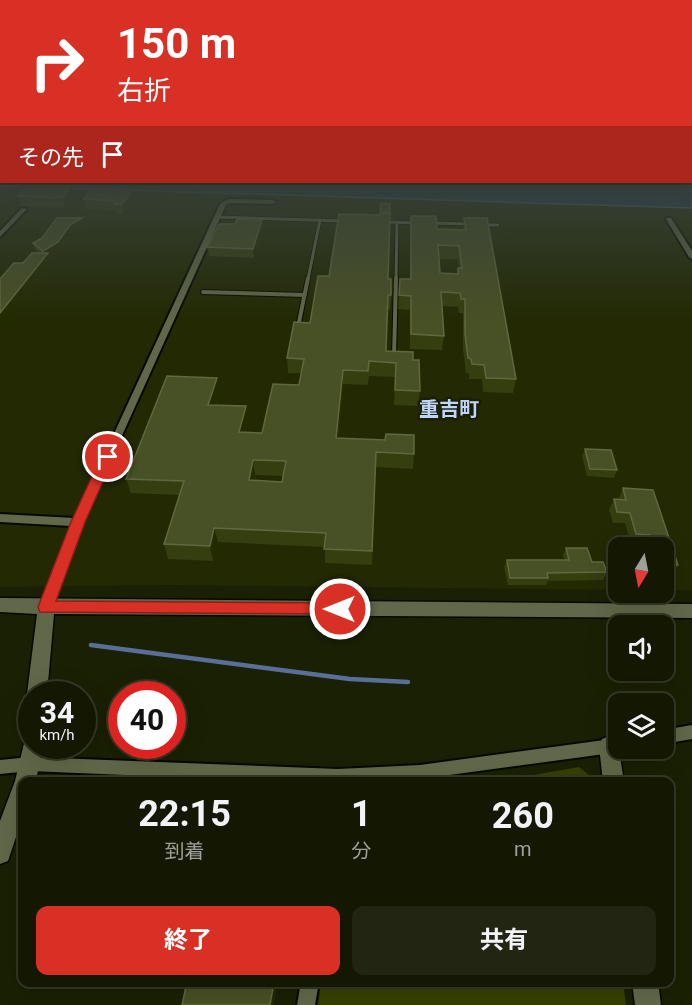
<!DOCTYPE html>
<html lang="ja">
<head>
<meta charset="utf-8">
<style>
	body { margin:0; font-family:Roboto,"Noto Sans JP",sans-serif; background:#212511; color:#f1f3f6; height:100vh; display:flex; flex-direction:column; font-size:22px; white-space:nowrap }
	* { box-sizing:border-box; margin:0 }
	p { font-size:20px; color:#9da099 }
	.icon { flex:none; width:33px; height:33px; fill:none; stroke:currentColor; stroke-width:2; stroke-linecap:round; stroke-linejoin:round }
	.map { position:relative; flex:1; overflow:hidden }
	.panel { position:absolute; left:18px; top:777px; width:656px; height:210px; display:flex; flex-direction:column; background:#141802; border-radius:12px; box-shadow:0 6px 24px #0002,0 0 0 2px #333724 }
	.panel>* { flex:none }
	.guide { position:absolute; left:0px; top:0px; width:693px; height:183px; box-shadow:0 6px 24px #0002,0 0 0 2px #333724; background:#d93025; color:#fff; overflow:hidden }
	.needle { width:39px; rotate:190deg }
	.fabs { position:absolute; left:608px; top:537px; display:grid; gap:12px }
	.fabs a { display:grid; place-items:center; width:66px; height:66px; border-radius:12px; background:#141802; box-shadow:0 6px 24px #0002,0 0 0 2px #333724; font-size:30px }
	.speed { position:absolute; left:18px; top:681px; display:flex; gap:12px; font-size:30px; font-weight:700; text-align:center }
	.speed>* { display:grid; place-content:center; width:78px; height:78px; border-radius:50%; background:#141802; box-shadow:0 6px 24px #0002,0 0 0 2px #333724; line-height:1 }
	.speed small { font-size:15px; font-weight:400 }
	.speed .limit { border:9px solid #d22; background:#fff; color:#111 }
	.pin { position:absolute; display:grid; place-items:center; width:51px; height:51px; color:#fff; margin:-26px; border:3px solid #fff; border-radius:50%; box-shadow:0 2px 6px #0007 }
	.me { position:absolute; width:66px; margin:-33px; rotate:270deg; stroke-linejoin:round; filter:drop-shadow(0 0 4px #0008) }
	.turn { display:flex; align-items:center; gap:21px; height:126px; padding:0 18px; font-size:27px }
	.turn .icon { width:78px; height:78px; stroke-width:2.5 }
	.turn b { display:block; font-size:42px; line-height:51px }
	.then { display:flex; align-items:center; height:57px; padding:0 18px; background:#0003; gap:12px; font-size:22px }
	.eta { display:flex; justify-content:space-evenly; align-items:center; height:102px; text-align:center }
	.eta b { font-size:36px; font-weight:700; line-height:42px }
	.action { display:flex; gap:12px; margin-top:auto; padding:12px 18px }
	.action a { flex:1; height:69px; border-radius:12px; background:#d93025; color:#fff; font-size:24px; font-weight:700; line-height:69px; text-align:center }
	.action a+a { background:#212511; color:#f1f3f6 }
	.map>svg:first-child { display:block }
</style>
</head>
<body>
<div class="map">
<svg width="692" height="1005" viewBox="0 0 692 1005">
	<rect width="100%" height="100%" fill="#1a2003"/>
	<path fill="#222903" d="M0 186 692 208V590H663V548H618V590L171 585 0 587Z"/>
	<path fill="#364002" d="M579 767 596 781H499Z
		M321 982 623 983 626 1005H318Z"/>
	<path fill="#1f3b7b" stroke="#5a6f97" stroke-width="1.5" d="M0 180H692V208L0 186Z"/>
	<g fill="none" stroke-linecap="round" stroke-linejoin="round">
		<path stroke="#5a6f97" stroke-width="4.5" d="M91 645 350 679 408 682"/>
		<defs>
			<path id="lane-far1" d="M216 217 343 221
				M385 222 415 223
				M430 223 469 224
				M481 225H498
				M308 279 320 220
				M396 279 397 222"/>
			<path id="lane" d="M203 292 305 295
				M298 327 308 278
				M394 356 396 278"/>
			<path id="street" d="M229 199 273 200 276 202 273 204 230 203 226 205 83 522 52 607 50 611 46 612 42 611 40 607 71 526 0 522V514L75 518 220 204Z
				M22 208 27 209 0 237V231Z
				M667 218H671L692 251V259L689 257 666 219Z
				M692 725V739L663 744V730Z
				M612 739 617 741V751L612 753 420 779 375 782H292L30 771 0 774V760L30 757 338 769 420 765Z
				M301 982H319L315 1005H297Z"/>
			<path id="secondary" d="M0 598 692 604V618L54 614 47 694H32V701L27 694 37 614 0 612Z
				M32 736V746H42L36 782H22V819L8 861 0 864V821L15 781 25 739Z
				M609 736 616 739 618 743 624 782H603L599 746 602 739Z
				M632 982H658L661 1005H635Z"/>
		</defs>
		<use href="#lane-far1" stroke="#060900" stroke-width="4.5"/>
		<use href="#lane" stroke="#060900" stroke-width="6"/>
		<use href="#street" stroke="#060900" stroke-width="4"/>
		<use href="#secondary" stroke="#060900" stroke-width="3"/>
		<use href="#lane-far1" stroke="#616849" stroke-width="3"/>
		<use href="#lane" stroke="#616849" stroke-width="4"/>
		<use href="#street" fill="#616849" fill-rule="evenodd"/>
		<use href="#secondary" fill="#616849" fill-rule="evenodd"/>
	</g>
	<path fill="#353e0f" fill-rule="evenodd" d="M72 186 75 196 65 208 21 206 18 196Z
		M84 199 134 200 124 214 117 213 116 210 86 209Z
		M381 203 390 204 388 279 391 295 390 309H387L386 351 413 360 420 391 418 406 394 405 395 377 369 376 368 385 343 384 338 438 414 454 413 469 376 467 372 565 325 563V547L218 542 213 561 168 559 164 544 179 495 131 493 126 479 220 392 216 405 246 406 248 421 245 433H262L299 385 301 373H288L287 358 310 323 329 276 379 215ZM255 475 283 476 282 482 254 480Z
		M411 216 437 229 463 230 464 218 516 379 513 393 483 392 482 379H469V373H466L463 349V313H459L458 307 442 306 444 336 442 350 410 349V310L398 309 400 279H410ZM439 259H458L459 268H458L457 274 440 273Z
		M82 218 84 225 72 231 60 249 49 256 52 267 0 335V279L39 253 35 250 33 243Z
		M262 220 263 229 254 258 209 256 207 247 235 224Z
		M585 449 617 470 614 478 587 476 582 456Z
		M623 488 678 565 672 576 663 575V548H645L644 545H631L625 523H613L609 510 614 499 618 500Z
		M566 548 592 562 607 572 603 580 548 581 546 585H508L504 567 507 560H564L563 555Z"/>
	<path fill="#222a01" d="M72 186 75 196 65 208 62 198Z
		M132 191 134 200 124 214 122 204Z
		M2 208 7 220 0 228V211Z
		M82 218 84 225 72 231 60 249 49 256 52 267 0 335V313L45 256 43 251 70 225Z
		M262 220 263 229 254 258 253 249Z
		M343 370V384L336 452V438Z
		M217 378 220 392 211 419 208 405Z
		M246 406 248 421 241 447 239 432Z
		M253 460 255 475 251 495 249 480Z
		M214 528 218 542 213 561 210 546Z
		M274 982H277L274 1005H270Z"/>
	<path fill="#485025" stroke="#606840" stroke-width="1.5" fill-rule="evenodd" d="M29 185 72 186 62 198 18 196Z
		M92 189 132 191 122 204H115V201L84 199Z
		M381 203 390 204V212L380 211Z
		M380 213H390L388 279H391V295H388L386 351 413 352V360H419L420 391 395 390 396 363 369 361 368 371 343 370 336 438 385 440 386 434 414 435V454L376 452 372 551 324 549 326 533 214 528 210 546 164 544 184 481 126 479 167 376 217 378 208 405 246 406 239 432 262 433 273 384 299 385 304 359 287 358 294 322 310 323 318 276H329L339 214 379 215ZM253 460 286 461 282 482 249 480Z
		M411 216H436L437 229 466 230 464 218H487L516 379 486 378 484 365 472 364 471 359 468 358 465 334V299H461L460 293 441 292 444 336 411 334V296L399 295 400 279H411ZM438 245 459 246 462 268H458V274L440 273Z
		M57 218H82L70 225 58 242 43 251 33 243 42 238Z
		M237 219 262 220 253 249 207 247 219 224H235Z
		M32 253H48L0 313V279L14 263H23Z
		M585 449 611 450 617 470 590 469Z
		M623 488 653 490 678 565 663 564V548H654L650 535 636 534 630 513 617 512 614 499 626 500Z
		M566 548H587L592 562H603L607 572 547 573 548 578H510L507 560H569Z
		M187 982H274L270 1005H182Z"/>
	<linearGradient id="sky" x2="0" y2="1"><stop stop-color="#0e1202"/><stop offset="0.56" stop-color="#384239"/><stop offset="1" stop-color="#384239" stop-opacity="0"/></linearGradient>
	<rect width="692" height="321" fill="url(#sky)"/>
	<path fill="#d93025" stroke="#8d1f18" stroke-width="1.5" d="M108 452 114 457 85 522 56 601 340 603 345 604 348 609 345 614 40 612 38 607 71 522 101 457Z"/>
	<g text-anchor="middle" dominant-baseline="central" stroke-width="5" stroke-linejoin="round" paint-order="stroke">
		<g font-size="20" font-weight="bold" fill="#c0d5fd" stroke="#1a2003">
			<text x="449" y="409">重吉町</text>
		</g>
	</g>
</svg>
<div class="fabs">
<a><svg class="needle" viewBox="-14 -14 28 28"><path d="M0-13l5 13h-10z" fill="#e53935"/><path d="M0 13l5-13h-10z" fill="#9da099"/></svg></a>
<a><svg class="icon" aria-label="sound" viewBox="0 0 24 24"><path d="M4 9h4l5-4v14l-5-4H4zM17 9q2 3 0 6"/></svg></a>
<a><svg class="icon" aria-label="layers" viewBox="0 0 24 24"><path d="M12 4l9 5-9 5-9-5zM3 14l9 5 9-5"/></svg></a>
</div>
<div class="speed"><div>34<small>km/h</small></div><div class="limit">40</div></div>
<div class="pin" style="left:108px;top:457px;background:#d93025"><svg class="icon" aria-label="arrive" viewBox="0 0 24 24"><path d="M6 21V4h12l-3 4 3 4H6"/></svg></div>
<svg class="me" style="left:340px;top:609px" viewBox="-20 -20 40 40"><circle r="17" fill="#d93025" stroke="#fff" stroke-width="3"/><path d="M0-11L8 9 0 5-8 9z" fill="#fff"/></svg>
<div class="guide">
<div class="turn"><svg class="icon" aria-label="right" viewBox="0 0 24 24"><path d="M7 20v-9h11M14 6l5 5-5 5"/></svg><div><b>150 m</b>右折</div></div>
<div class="then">その先<svg class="icon" aria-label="arrive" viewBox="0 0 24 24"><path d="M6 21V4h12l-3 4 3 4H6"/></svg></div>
</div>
<section class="panel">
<div class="eta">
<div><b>22:15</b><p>到着</p></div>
<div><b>1</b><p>分</p></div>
<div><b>260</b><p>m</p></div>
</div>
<div class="action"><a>終了</a><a>共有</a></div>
</section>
</div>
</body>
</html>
